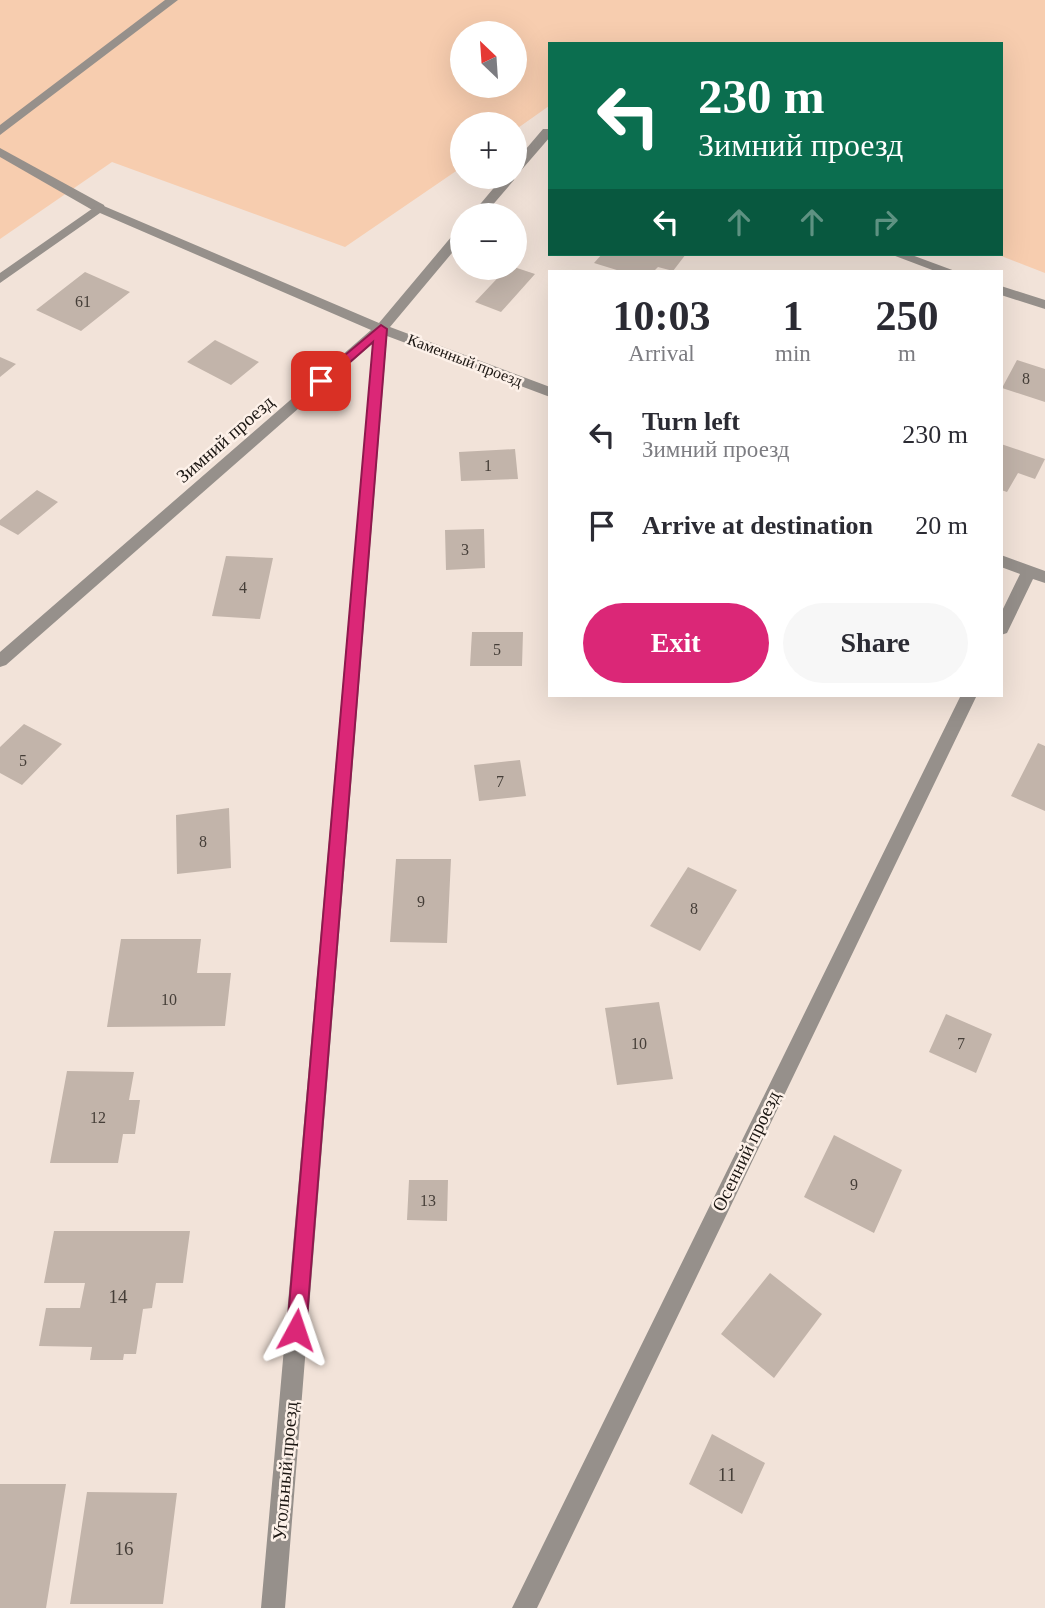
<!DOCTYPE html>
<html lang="en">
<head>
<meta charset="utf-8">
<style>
	body { margin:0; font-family:Georgia,serif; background:#f7f7f7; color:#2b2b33; height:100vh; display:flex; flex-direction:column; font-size:26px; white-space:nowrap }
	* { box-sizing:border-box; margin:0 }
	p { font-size:23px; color:#7c7c81 }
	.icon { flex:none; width:38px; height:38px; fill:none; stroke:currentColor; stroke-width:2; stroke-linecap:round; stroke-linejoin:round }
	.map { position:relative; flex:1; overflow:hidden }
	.side { position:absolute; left:548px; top:270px; width:455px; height:427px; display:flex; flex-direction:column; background:#fff; border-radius:0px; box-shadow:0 7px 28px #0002 }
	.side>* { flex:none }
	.banner { position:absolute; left:548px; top:42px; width:455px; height:214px; border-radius:0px; box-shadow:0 7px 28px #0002; background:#0b6e4f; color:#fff; overflow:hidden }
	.needle { width:46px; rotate:335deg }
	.buttons { position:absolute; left:450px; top:21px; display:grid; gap:14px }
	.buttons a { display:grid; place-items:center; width:77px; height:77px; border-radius:50%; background:#fff; box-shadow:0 7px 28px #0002; font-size:35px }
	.pin { position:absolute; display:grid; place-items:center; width:60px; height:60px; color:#fff; margin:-30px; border-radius:14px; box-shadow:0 4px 10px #0006 }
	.me { position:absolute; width:77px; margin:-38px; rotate:5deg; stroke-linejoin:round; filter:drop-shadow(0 0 5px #0008) }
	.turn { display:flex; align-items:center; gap:24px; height:147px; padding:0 35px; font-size:32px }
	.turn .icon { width:91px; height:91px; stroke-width:2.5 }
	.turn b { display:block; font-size:49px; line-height:60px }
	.lanes { display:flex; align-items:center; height:66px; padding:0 35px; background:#0003; justify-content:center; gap:35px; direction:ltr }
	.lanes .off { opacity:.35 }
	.eta { display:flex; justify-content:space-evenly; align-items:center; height:119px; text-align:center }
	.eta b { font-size:42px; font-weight:700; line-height:49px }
	.action { display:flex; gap:14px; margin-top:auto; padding:14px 35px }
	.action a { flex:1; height:80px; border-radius:42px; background:#db2777; color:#fff; font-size:28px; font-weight:700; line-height:80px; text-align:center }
	.action a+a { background:#f7f7f7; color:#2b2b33 }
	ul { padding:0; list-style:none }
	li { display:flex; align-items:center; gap:21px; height:91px; padding:0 35px }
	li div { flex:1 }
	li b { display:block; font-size:26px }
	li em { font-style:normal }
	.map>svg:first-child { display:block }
</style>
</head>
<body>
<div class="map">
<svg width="1045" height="1608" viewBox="0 0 1045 1608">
	<rect width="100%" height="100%" fill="#f2e3d9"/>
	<path fill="#f7cdaf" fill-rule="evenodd" d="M0 0H1045V273L996 254H1001V44H550L549 106 515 130 514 124H462V167L345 247 112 162 0 239ZM462 33H514V86H462Z"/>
	<path fill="#c2b4aa" d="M602 254H686L673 271 658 267 654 271H620L594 263Z
		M514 267 535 274 501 312 475 302 507 268Z
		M85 272 130 292 81 331 36 310Z
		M215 340 259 362 231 385 187 362Z
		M0 357 16 364 0 377Z
		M1017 360 1045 369V402L1002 388Z
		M1001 444 1045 459 1035 479 1018 473 1007 492 1001 490Z
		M515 449 518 479 461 481 459 452Z
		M37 490 58 502 18 535 0 525V520Z
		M484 529 485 568 446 570 445 530Z
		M226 556 273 558 260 619 212 616Z
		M472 632H523L522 666H470Z
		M24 724 62 744 22 785 0 773V747Z
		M1038 743 1045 746V811L1011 796Z
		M520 760 526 796 479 801 474 765Z
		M229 808 231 868 177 874 176 815Z
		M396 859H451L447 943 390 942Z
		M688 867 737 890 700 951 650 926Z
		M121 939H201L197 973H231L225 1026 107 1027Z
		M659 1002 673 1079 617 1085 605 1008Z
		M946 1014 992 1034 976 1073 929 1052Z
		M67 1071 134 1072 129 1100H140L135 1134H123L118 1163H50Z
		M834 1135 902 1170 874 1233 804 1197Z
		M409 1180H448L447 1221 407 1220Z
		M54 1231H190L183 1283H156L152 1308 143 1309 136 1354H124L123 1360H90L92 1347 39 1346 46 1308H80L85 1283H44Z
		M770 1273 822 1314 774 1378 721 1334Z
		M712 1434 765 1463 742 1514 689 1484Z
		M0 1484H66L46 1608H0Z
		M87 1492 177 1493 163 1604H70Z"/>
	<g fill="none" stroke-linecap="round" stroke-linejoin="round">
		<path fill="#96908b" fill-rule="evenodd" d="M0 148 104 205 105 208 99 212 94 211 0 157Z"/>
		<path fill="#96908b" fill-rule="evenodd" d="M165 0H178L0 135V125Z
			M543 129H550V137L518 174 515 175 514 180 484 215H471L503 177H514V163Z
			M99 204 379 323 457 230 462 229V241L390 327 550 387V397L387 336 285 1608H261L373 343 6 665 0 667V652L371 330 100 213 0 283V273Z
			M890 254H909L955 271H935Z
			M1001 286 1045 300V309L1001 295Z
			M1001 555 1045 571V583L1033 579 1007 633 1001 635V613L1020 574 1001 567Z
			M961 695H977L537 1608H512Z"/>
	</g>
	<path fill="#db2777" stroke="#8e194d" stroke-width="2" d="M381 325 387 329 306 1330 303 1337 296 1340 289 1337 287 1330 373 342 325 384H316L314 381Z"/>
	<g text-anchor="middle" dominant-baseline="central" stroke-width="5" stroke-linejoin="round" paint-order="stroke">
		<g font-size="16" fill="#453e38">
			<text x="83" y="301">61</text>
			<text x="1026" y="378">8</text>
			<text x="488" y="465">1</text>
			<text x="465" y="549">3</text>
			<text x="243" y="587">4</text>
			<text x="497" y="649">5</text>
			<text x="23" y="760">5</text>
			<text x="500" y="781">7</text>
			<text x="203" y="841">8</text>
			<text x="421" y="901">9</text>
			<text x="694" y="908">8</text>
			<text x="169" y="999">10</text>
			<text x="639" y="1043">10</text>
			<text x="961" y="1043">7</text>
			<text x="98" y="1117">12</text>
			<text x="854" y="1184">9</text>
			<text x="428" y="1200">13</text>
		</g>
		<g font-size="16" fill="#1b1612" stroke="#fdf1e9">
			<text transform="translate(465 360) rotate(21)">Каменный проезд</text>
		</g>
		<g font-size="19" fill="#1b1612" stroke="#fdf1e9">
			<text transform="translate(225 439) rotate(-41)">Зимний проезд</text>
			<text transform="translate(746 1151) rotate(-64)">Осенний проезд</text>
			<text transform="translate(285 1471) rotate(-85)">Угольный проезд</text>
		</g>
		<g font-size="19" fill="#453e38">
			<text x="118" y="1296">14</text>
			<text x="727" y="1474">11</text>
			<text x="124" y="1548">16</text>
		</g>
	</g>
</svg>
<div class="buttons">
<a><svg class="needle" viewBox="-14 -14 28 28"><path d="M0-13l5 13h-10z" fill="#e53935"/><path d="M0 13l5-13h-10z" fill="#7c7c81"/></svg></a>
<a>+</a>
<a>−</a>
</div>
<div class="pin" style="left:321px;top:381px;background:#d93025"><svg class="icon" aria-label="arrive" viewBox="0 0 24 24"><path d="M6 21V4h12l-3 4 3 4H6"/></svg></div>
<svg class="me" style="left:296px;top:1330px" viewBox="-20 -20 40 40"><path d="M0-17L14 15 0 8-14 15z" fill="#db2777" stroke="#fff" stroke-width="4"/></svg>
<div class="banner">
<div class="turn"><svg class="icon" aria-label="left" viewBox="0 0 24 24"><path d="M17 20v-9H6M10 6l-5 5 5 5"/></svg><div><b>230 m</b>Зимний проезд</div></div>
<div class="lanes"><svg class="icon" aria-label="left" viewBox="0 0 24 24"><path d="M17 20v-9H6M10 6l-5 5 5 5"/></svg><svg class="icon off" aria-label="ahead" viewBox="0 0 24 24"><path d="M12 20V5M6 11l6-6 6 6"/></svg><svg class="icon off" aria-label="ahead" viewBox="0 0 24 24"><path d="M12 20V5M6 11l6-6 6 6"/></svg><svg class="icon off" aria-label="right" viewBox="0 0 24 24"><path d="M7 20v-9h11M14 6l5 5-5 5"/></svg></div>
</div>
<section class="side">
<div class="eta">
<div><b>10:03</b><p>Arrival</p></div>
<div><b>1</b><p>min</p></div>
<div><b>250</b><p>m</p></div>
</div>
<ul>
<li><svg class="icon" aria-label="left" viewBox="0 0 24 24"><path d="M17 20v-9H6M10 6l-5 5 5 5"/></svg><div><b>Turn left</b><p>Зимний проезд</p></div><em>230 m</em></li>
<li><svg class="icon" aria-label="arrive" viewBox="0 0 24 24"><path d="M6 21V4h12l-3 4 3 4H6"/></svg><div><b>Arrive at destination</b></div><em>20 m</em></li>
</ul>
<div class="action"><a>Exit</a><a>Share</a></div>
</section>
</div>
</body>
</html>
